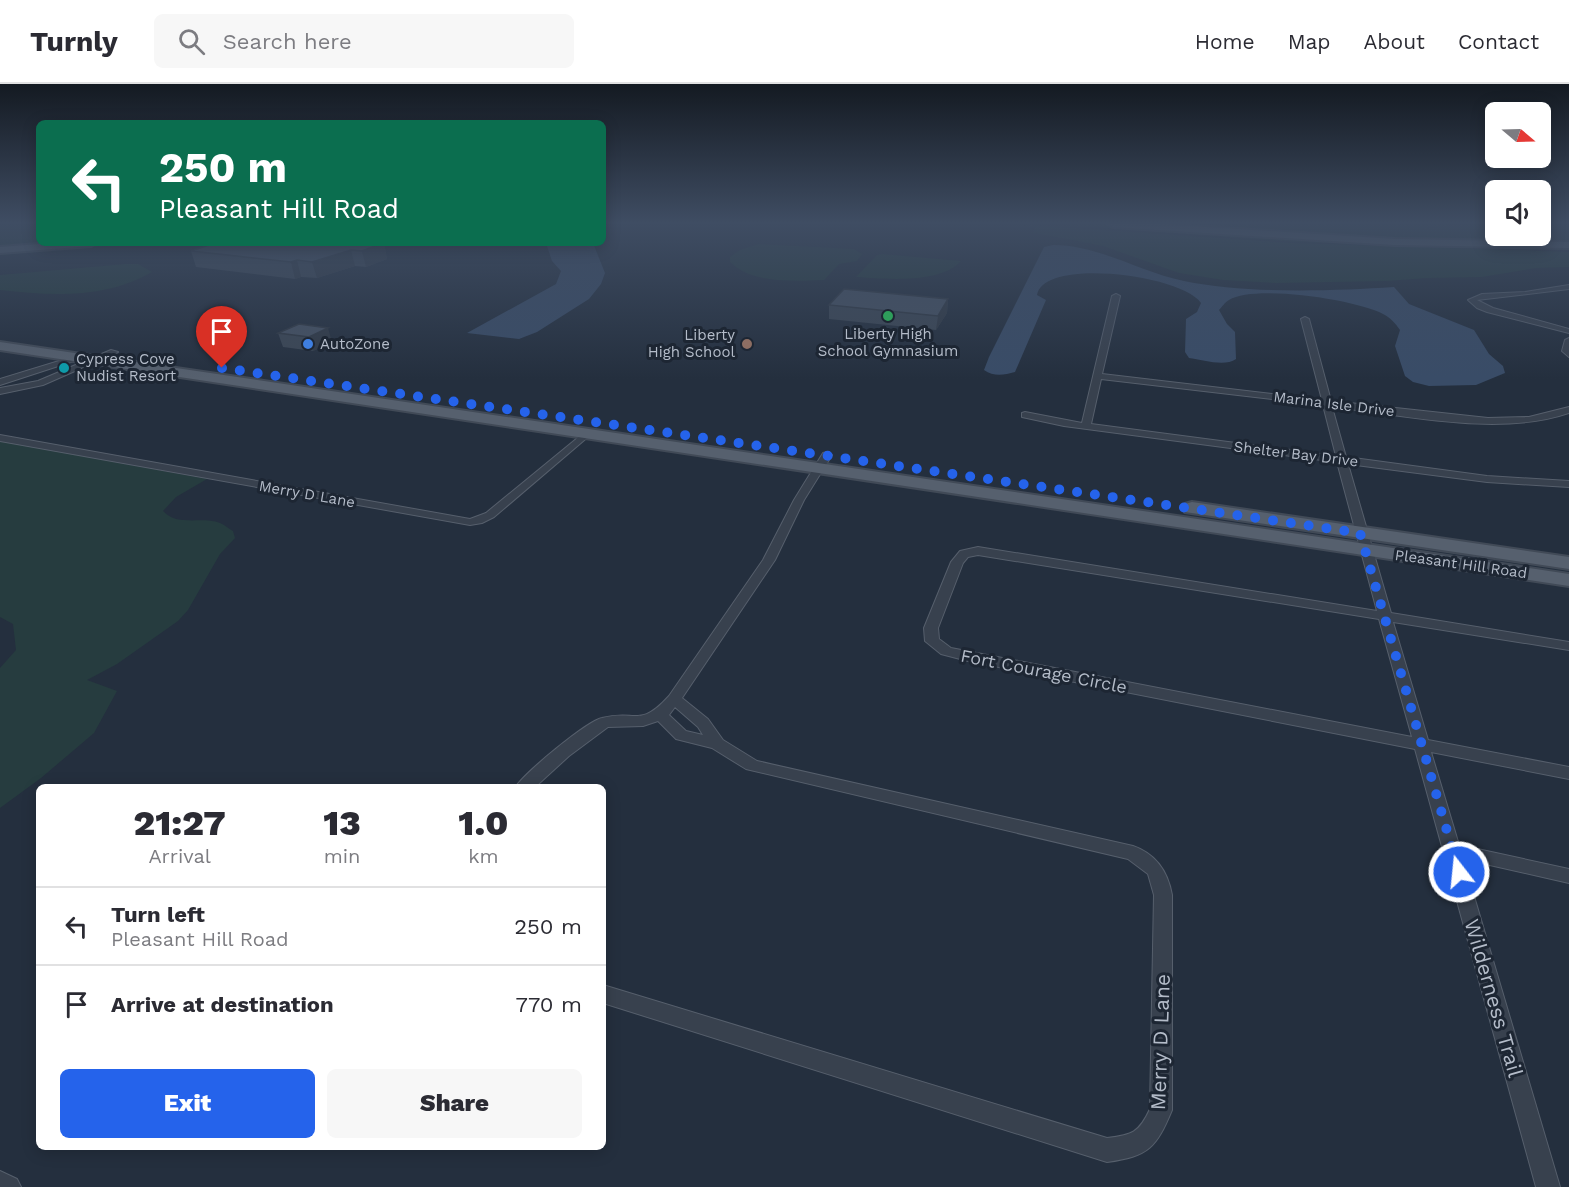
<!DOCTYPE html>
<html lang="en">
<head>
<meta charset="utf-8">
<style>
	body { margin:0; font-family:"Work Sans",sans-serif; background:#f7f7f7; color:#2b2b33; height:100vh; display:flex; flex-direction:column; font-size:22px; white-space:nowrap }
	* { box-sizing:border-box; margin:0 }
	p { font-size:20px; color:#7c7c81 }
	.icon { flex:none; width:33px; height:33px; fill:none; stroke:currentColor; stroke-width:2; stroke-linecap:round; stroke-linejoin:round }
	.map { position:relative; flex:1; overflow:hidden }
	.details { position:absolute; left:36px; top:700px; width:570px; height:366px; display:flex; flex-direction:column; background:#fff; border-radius:9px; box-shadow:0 3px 15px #0003 }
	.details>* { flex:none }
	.top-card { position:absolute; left:36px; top:36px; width:570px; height:126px; border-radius:9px; box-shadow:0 3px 15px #0003; background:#0b6e4f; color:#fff; overflow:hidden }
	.needle { width:39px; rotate:109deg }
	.fabs { position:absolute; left:1485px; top:18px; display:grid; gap:12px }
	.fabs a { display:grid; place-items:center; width:66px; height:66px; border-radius:9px; background:#fff; box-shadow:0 3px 15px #0003; font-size:30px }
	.pin { position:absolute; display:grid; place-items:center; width:51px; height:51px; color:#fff; margin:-62px -26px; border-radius:50% 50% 50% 0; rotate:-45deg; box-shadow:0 0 6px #0007 }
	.pin .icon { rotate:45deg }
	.me { position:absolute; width:66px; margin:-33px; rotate:344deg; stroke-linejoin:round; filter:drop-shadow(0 0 4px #0008) }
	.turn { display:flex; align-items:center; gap:21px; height:126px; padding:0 24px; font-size:27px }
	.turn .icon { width:78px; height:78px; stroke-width:2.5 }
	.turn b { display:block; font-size:42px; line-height:51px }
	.eta { display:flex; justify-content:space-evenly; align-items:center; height:102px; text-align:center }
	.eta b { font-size:36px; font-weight:800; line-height:42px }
	.cta { display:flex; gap:12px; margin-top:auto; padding:12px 24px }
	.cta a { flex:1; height:69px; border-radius:9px; background:#2563eb; color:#fff; font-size:24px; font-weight:800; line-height:69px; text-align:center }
	.cta a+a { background:#f7f7f7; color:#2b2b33 }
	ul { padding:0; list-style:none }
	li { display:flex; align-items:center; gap:18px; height:78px; padding:0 24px; border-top:2px solid #e1e1e2 }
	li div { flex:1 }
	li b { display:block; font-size:22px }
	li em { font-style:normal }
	header { display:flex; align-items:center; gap:36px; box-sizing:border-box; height:84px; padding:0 30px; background:#fff; border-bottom:2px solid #e1e1e2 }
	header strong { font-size:28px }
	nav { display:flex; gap:33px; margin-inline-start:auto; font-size:21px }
	.search { width:420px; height:54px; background:#f7f7f7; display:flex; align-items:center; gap:15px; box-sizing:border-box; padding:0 21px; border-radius:9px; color:#7c7c81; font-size:22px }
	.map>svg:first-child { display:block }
</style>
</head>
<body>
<header>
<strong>Turnly</strong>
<div class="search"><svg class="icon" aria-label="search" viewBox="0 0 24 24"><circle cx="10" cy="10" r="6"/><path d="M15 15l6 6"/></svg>Search here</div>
<nav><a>Home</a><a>Map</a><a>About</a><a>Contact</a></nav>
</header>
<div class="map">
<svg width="1569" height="1103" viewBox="0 0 1569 1103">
	<rect width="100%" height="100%" fill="#242f3e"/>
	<path fill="#263c3f" d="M0 140H39V159H143L0 171Z
		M1013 140 1294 159 1569 168V183L1536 184 1482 193 1427 194 1387 197 1276 199 1223 196 1179 189 1103 162 1040 150 1033 149 1036 142Z
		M1053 140H1456L1412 146 1465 140H1495L1496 152H1540L1541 140H1569V166L1293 158Z
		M758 160 854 165 862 170 857 177 839 180 824 196C796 197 751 200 730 178V173L740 166Z
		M877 171 882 170 961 177C941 200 885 195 856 193Z
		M126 180H138L152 188C106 215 51 212 0 206V191Z
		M0 357 207 395 176 413 163 427C177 443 202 432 220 439 225 441 229 445 233 447L235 454 220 470 188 526 178 537 117 580 87 596 117 607 94 649 41 694 0 724V584L16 566 13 540 0 533Z"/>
	<path fill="#394c67" d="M546 159H593L605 189 601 200 589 215 537 248 519 255 467 249 556 200 561 187 552 177Z
		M1053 161C1099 161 1140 188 1184 197 1246 210 1331 207 1394 203L1409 220 1474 246 1489 270 1503 282 1505 289 1476 301 1429 302 1413 298 1405 292 1395 262 1400 246C1395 239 1391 234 1383 230 1357 216 1255 200 1229 216 1225 218 1222 223 1219 226L1227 240 1235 248 1236 275C1225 283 1203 276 1189 274L1185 268 1186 235 1197 228 1201 219C1182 191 1044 173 1037 211L1046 216 1015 288C1004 291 994 293 984 286L989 273 1044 163Z"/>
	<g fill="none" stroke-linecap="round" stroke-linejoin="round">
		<defs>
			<path id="minor" d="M1569 201V205L1477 216 1493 224 1569 245V249L1487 228 1477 224 1468 216 1482 210 1525 208Z
				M1116 210 1120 212 1102 290 1322 316 1301 235 1305 233 1309 235 1331 317 1488 334 1529 333 1569 323V329C1499 353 1405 331 1332 323L1346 373 1487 392 1569 397V403L1487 398 1348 380 1391 529 1569 558V566L1393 538 1428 656 1569 683V695L1431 668 1459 761 1569 785V799L1463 775 1560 1103H1536L1415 665 968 577 941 570 925 557 924 544 951 478 960 467 978 463 1377 527 1337 378 1064 342 1022 333V329L1025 328 1082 339 1112 212ZM1101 295 1323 321 1336 372 1091 340ZM978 471 1379 535 1412 653 951 564 939 555 938 544 963 479 968 473Z
				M1569 254V273L1562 267 1565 256Z
				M111 266 118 268 43 301 0 310V304L38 297Z
				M82 270 89 272 0 301V295Z
				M586 347 589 348V352L494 433 482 439 470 441 0 357V351L470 435 486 429Z
				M827 368 832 371 804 416 775 476 682 614 708 635 723 656 757 677 1133 762C1156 770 1168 788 1172 811V1026C1156 1064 1149 1072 1107 1078L603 919V901L1107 1054C1132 1051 1139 1049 1150 1025L1154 811 1148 790 1128 775 746 685 712 664 676 655 658 637 643 642 608 643 569 672 534 704H515C523 690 587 637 602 634 636 625 639 645 669 612L763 476 794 416 823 369ZM675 623 698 643 703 651 686 647 669 631Z
				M0 1087 17 1095 21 1103H0Z"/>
			<path id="primary" d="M1108 140H1159L1395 155 1569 158V164L1395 161 1113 143Z
				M52 159H96L91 162 0 169V163Z
				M0 258 1569 490V502L0 266Z
				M1192 418 1569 473V485L1185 428 1183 424 1185 420Z"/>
		</defs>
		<use href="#minor" stroke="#565f6c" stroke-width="2"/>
		<use href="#primary" stroke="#414a57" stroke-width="4"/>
		<use href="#minor" fill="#38414e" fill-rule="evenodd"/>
		<use href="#primary" fill="#56606e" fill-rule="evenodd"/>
	</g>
	<path fill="#3b4654" d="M384 159 387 175 366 183 355 182 317 194 301 193 295 195 196 183 191 167Z
		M948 215 947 229 936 246 829 235V221Z
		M299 240 332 258 313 267 283 263 278 249Z"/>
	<path fill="#303945" d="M384 159 387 175 366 183 362 167Z
		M351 166 355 182 317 194 312 178Z
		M297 176 301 193 295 195 291 178Z
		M948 215 947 229 936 246 938 232Z
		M328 244 332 258 313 267 309 253Z"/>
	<path fill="#455162" stroke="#303945" stroke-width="1.5" d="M215 159H383L362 167 351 166 312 178 297 176 291 178 191 167Z
		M844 205 948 215 938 232 829 221Z
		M299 240 328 244 309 253 278 249Z"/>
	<linearGradient id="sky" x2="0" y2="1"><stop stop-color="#141a22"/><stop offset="0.47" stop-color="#3f4d63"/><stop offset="1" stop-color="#3f4d63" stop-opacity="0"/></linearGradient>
	<rect width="1569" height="295" fill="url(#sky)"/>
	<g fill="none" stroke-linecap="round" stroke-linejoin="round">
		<path stroke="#2563eb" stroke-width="10" stroke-dasharray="0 18" d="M222 284 1360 449 1459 788"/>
	</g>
	<circle fill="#2e9e5b" stroke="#1d2633" stroke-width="2" cx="888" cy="232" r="6"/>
	<circle fill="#3f7fe0" stroke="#1d2633" stroke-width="2" cx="308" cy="260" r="6"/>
	<circle fill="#8d6e63" stroke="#1d2633" stroke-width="2" cx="747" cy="260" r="6"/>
	<circle fill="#0f9aa8" stroke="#1d2633" stroke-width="2" cx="64" cy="284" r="6"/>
	<g text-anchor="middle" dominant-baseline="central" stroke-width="6" stroke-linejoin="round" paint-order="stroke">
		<g font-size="15" fill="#b4bcc9" stroke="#1d2633" text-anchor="start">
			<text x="888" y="250" text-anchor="middle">Liberty High<tspan x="888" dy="17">School Gymnasium</tspan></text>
			<text x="735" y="251" text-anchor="end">Liberty<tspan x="735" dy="17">High School</tspan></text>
			<text x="320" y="260">AutoZone</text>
			<text x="76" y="275">Cypress Cove<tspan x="76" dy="17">Nudist Resort</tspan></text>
		</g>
		<g font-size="15" fill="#b4bcc9" stroke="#1d2633">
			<text transform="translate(1334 320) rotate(7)">Marina Isle Drive</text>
			<text transform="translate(1296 370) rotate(7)">Shelter Bay Drive</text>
			<text transform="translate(307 410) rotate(10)">Merry D Lane</text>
			<text transform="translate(1461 480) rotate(8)">Pleasant Hill Road</text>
		</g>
		<g font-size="18" fill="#b4bcc9" stroke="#1d2633">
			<text transform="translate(1044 587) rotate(11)">Fort Courage Circle</text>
		</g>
		<g font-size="21" fill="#b4bcc9" stroke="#1d2633">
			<text transform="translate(1494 914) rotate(74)">Wilderness Trail</text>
			<text transform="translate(1160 958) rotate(-88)">Merry D Lane</text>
		</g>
	</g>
</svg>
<div class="fabs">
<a><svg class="needle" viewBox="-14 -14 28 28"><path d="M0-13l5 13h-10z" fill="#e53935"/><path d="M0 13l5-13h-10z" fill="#7c7c81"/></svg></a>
<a><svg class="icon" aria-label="sound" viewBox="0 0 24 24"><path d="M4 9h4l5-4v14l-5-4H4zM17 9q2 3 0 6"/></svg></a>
</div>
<div class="pin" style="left:222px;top:284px;background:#d93025"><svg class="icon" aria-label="arrive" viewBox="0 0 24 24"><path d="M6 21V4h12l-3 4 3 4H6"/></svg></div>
<svg class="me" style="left:1459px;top:788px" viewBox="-20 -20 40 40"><circle r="17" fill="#2563eb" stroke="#fff" stroke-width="3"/><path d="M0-11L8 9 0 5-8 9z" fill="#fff"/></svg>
<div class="top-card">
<div class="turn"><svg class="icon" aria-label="left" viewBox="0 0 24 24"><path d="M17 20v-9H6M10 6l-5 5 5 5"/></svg><div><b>250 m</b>Pleasant Hill Road</div></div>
</div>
<section class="details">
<div class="eta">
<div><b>21:27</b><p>Arrival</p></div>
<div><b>13</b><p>min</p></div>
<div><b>1.0</b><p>km</p></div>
</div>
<ul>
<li><svg class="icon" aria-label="left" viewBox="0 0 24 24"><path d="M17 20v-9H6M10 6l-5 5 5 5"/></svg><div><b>Turn left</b><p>Pleasant Hill Road</p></div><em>250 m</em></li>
<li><svg class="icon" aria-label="arrive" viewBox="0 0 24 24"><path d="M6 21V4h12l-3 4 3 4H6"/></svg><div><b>Arrive at destination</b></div><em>770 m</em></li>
</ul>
<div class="cta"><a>Exit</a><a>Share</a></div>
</section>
</div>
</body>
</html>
